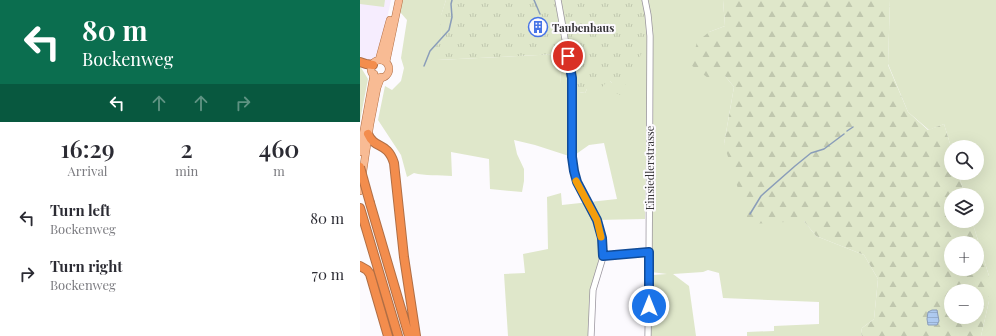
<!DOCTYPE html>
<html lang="en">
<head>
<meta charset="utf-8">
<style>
	body { margin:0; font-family:"Playfair Display",serif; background:#f2f2f3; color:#2b2b33; height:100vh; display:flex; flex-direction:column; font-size:15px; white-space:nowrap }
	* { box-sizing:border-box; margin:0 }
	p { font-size:13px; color:#7c7c81 }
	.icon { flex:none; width:22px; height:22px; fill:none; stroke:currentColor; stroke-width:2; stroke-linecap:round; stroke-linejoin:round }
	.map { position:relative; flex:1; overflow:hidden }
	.side { display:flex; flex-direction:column; background:#fff; width:360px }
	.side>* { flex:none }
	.hud { background:#0b6e4f; color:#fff; overflow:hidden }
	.controls { position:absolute; left:584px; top:140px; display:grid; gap:8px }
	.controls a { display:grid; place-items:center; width:40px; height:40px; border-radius:50%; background:#fff; box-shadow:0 4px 16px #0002; font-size:20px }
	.pin { position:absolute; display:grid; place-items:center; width:34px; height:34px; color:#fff; margin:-17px; border:2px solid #fff; border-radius:50%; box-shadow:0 1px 4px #0007 }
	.me { position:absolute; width:44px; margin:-22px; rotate:0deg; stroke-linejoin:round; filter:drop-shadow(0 0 3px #0008) }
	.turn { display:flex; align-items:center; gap:14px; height:84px; padding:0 16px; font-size:18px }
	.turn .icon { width:52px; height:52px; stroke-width:2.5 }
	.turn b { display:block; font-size:28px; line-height:34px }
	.lanes { display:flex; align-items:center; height:38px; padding:0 16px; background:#0003; justify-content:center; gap:20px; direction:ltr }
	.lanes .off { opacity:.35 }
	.eta { display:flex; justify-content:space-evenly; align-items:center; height:68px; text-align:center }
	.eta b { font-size:24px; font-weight:600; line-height:28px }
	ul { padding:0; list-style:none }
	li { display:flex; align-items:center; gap:12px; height:56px; padding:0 16px }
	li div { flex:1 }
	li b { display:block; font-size:15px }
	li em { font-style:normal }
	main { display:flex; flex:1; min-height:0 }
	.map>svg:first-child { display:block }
</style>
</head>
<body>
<main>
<section class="side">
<div class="hud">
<div class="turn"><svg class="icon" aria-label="left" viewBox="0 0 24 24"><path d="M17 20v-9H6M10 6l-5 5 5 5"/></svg><div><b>80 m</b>Bockenweg</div></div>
<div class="lanes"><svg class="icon" aria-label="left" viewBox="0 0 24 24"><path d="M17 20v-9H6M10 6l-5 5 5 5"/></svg><svg class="icon off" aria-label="ahead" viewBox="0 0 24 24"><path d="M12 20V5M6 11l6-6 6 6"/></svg><svg class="icon off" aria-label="ahead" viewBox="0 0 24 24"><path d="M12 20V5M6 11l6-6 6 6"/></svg><svg class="icon off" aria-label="right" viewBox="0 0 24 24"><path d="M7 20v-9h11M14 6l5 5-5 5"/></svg></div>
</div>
<div class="eta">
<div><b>16:29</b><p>Arrival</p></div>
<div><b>2</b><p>min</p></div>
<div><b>460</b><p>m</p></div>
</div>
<ul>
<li><svg class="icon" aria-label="left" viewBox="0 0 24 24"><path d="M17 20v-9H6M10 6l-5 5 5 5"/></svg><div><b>Turn left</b><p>Bockenweg</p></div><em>80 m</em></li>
<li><svg class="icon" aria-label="right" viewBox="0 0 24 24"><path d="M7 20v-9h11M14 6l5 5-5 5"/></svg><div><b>Turn right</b><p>Bockenweg</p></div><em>70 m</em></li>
</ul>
</section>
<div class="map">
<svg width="636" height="336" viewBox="0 0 636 336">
	<defs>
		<pattern id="forest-firs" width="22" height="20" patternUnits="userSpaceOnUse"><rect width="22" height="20" fill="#dfe7ca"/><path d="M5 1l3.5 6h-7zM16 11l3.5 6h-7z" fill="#c0c7ae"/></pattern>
		<pattern id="park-tufts" width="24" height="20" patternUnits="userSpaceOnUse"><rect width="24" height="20" fill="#dfe7ca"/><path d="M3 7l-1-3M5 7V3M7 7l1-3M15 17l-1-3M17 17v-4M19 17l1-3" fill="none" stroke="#c0c7ae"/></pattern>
		<pattern id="water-rules" width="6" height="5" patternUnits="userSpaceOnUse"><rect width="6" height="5" fill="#afcbf1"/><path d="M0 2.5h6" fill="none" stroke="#97afcf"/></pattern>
	</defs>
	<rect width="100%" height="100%" fill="#fcfafe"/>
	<path fill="#f6edfe" d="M0 0H31L20 52 14 59 8 62 0 56Z"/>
	<path fill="#dfe7ca" d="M0 0H25L24 7 0 4Z
		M42 0H86L81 16 82 41 77 60 199 54 201 84 212 88H219V92L225 93 227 89H230L246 81H250L252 83 288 41 285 219 237 220C243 259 235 297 229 336H148L144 274 165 273 163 254 188 249 187 197 201 193 202 205 257 199 244 143 229 145 212 157 175 145 154 140 157 154 164 169V181L162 192 130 189 129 159 91 152 92 176C80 175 64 176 54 173L47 177 41 155 18 120 25 86 32 90 41 81 44 68 41 58 47 20 40 12Z
		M287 0H363L365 26 349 32 365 76 374 87 364 144 444 221 456 236 504 255 518 279 514 319 502 328 501 333 502 336H387V332L414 331V326L459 324V302L363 298 359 273 348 270 343 272 313 274 329 286 336 336H289L291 278 293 275 307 274 291 272Z
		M530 0H636V336H621L629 301V276L612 221H617V195H605L598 173H617V147H591L584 124 569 130 548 112 528 64Z
		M0 66 8 79 0 121Z"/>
	<path fill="url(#forest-firs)" fill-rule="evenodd" d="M363 0H530L528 65 548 112 568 130 584 124 591 147V173H598L605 195H591V221H612L629 276V301L621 336H502L501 333 502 328 514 319 518 279 504 255 456 236 444 221 389 224 364 144 374 87 365 76 352 81 331 65 337 42 349 32 365 26ZM591 243H617V269H591ZM591 291H617V317H591Z"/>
	<path fill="url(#park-tufts)" d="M86 0H284L288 41 260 95 252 91V83L250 81H246L245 84 236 93 227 89 225 93 219 92 218 88H212L201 85 199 54 77 60 71 49 82 41 80 18Z"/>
	<path fill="url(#water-rules)" stroke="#8a9db9" d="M572 310H577L579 321 577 325H568L567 319 568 312Z"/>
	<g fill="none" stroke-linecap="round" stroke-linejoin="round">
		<path stroke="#8a9db9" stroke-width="1.5" d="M174 0 180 14
			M64 66 70 51 89 30 92 17 91 4 92 0
			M487 131 493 127
			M390 214 401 196 435 166 451 153 464 149 484 134"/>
		<defs>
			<path id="minor" d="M198 0 212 78V157L214 171 217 182 237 220 242 238 243 257
				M285 0 288 15 290 36 289 275 288 336
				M231 336 233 290 243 257 289 252"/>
			<path id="major" d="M19 60 30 20
				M11 69a9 9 0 1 1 18 0a9 9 0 1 1-18 0Z
				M26 62 39 0
				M0 152 14 74
				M0 191 10 124 17 88 21 77"/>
			<path id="highway" d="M0 62 6 64 13 65
				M8 134C15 150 27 141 34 163L44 257 56 336
				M10 203 49 336
				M0 208 38 336
				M0 266 7 270 10 274 28 336"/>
		</defs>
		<use href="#minor" stroke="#9a959e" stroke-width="7"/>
		<use href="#major" stroke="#b06e45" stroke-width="8"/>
		<use href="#highway" stroke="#b06e45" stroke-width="10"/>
		<use href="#minor" stroke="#fff" stroke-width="5.5"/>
		<use href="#major" stroke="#f8bb94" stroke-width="7"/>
		<use href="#highway" stroke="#f38d4d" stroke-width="8"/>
		<defs>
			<path id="highway-bridge" d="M0 167 10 203"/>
		</defs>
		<use href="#highway-bridge" stroke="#b06e45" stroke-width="10" stroke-linecap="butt"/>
		<use href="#highway-bridge" stroke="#f38d4d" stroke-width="8"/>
	</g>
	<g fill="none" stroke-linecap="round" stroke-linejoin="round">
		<defs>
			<path id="route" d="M208 56 212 78V157L214 171 217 182 237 220 242 238 243 256 289 252V306"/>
		</defs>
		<use href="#route" stroke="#114b97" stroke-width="10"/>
		<use href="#route" stroke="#1a73e8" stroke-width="7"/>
		<path stroke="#f59e0b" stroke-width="7" d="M216 181 237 220 241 237"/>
	</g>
	<defs>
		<symbol id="building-ring" viewBox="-11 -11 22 22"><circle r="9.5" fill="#fcfafe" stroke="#4774e6" stroke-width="1.5"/><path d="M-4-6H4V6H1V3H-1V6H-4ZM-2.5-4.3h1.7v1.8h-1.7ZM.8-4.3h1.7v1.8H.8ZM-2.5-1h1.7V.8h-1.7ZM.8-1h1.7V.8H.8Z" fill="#4774e6"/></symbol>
	</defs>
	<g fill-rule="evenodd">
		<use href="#building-ring" x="167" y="16" width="22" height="22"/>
	</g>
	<g text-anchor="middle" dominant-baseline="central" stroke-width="4" stroke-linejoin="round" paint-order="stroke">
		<g font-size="11" font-weight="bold" fill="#353336" stroke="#fcfafe" text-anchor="start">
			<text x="192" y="27">Taubenhaus</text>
		</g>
		<g font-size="11" fill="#353336" stroke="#fcfafe">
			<text transform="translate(289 168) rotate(-90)">Einsiedlerstrasse</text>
		</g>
	</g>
</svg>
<div class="controls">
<a><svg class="icon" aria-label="search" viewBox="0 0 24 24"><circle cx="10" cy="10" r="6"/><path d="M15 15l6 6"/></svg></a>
<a><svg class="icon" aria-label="layers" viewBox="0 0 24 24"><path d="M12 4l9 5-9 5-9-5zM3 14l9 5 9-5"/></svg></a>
<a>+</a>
<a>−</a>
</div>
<div class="pin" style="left:208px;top:56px;background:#d93025"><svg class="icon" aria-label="arrive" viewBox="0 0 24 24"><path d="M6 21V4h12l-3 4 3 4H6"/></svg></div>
<svg class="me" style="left:289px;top:306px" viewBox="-20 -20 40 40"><circle r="17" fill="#1a73e8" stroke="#fff" stroke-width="3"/><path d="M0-11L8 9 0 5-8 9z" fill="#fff"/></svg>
</div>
</main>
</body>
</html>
